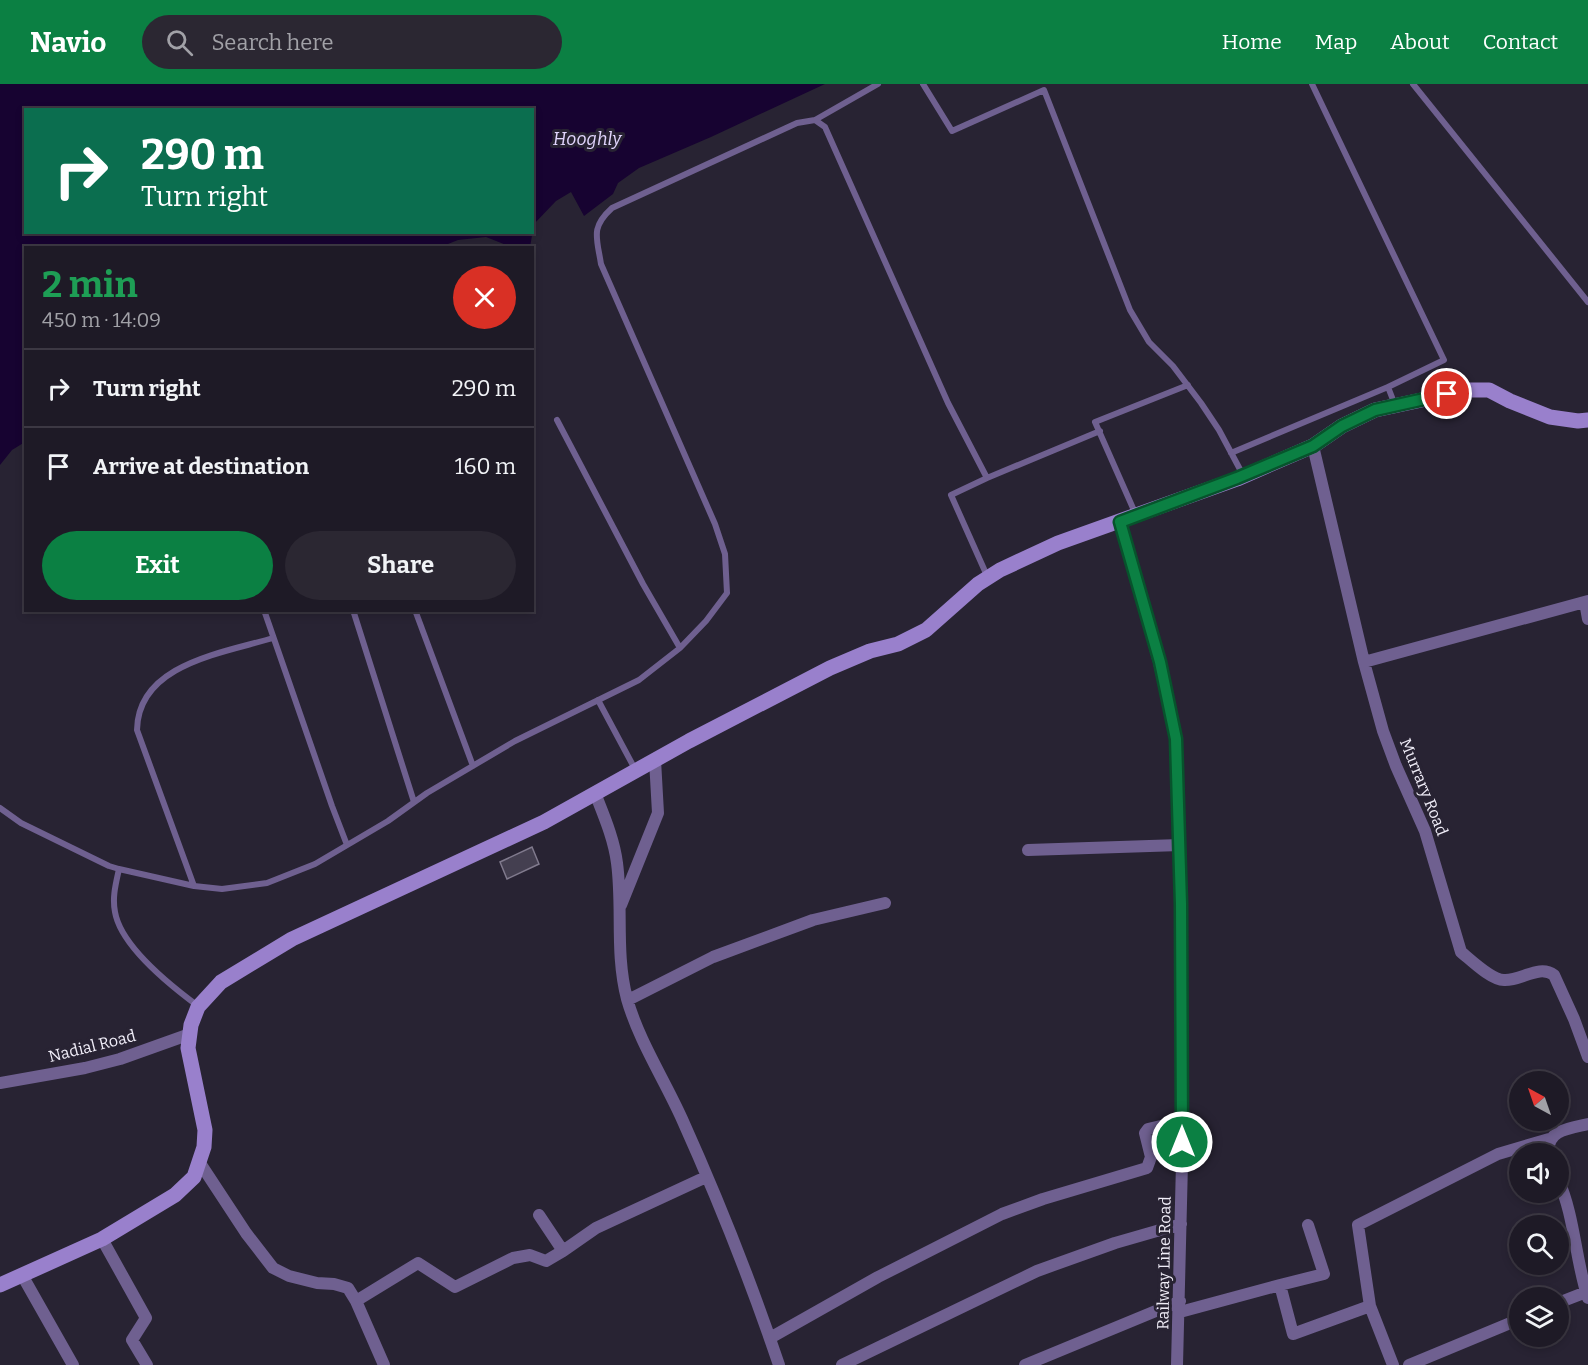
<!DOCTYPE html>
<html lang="en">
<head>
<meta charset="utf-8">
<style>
	body { margin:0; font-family:Bitter,serif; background:#2b2732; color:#f1f3f6; height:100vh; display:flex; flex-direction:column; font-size:22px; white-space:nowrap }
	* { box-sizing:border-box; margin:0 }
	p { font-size:20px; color:#a1a1a7 }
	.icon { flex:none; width:33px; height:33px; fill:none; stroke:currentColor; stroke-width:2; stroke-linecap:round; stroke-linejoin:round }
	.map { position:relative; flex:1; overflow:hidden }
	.side { position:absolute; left:24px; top:162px; width:510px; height:366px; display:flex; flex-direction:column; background:#1e1a26; border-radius:0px; box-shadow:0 3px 9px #0003,0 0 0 2px #3c3843 }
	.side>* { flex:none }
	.guide { position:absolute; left:24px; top:24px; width:510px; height:126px; border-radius:0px; box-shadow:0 3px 9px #0003,0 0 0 2px #3c3843; background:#0b6e4f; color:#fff; overflow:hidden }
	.needle { width:39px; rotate:320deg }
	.fabs { position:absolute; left:1509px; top:987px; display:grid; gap:12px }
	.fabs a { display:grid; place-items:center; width:60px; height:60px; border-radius:50%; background:#1e1a26; box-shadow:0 3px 9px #0003,0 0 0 2px #3c3843; font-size:30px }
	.pin { position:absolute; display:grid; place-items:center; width:51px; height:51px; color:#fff; margin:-26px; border:3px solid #fff; border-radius:50%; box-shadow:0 2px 6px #0007 }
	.me { position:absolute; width:66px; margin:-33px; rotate:0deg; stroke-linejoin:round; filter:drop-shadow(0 0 4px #0008) }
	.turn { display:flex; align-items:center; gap:21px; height:126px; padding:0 18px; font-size:27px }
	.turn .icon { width:78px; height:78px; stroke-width:2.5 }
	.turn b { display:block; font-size:42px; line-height:51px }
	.round { display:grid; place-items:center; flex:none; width:63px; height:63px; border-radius:32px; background:#2b2732 }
	.summary { display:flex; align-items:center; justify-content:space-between; height:102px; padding:0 18px }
	h1 { font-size:36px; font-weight:700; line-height:45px; color:#1e9e55 }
	.cta { display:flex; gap:12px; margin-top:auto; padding:12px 18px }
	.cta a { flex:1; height:69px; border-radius:36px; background:#0b8043; color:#fff; font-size:24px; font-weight:700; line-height:69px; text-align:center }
	.cta a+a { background:#2b2732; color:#f1f3f6 }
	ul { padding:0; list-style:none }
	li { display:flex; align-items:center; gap:18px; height:78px; padding:0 18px; border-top:2px solid #3c3843 }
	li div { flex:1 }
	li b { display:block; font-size:22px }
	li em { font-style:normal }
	header { display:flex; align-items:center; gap:36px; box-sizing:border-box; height:84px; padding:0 30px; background:#0b8043; color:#fff }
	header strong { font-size:28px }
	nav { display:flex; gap:33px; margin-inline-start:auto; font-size:21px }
	.search { width:420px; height:54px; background:#2b2732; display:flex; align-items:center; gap:15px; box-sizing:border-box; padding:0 21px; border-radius:33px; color:#a1a1a7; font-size:22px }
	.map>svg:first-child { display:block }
</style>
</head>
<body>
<header>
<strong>Navio</strong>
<div class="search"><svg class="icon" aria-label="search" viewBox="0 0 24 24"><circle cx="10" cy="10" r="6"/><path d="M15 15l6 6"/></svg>Search here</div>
<nav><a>Home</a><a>Map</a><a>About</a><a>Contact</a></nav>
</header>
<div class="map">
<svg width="1588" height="1281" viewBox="0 0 1588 1281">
	<rect width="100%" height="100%" fill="#282333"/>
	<path fill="#170331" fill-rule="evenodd" d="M0 0H825L711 53 639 84 618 99 613 110 584 132 571 108 556 117 534 140 530 163H511L486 153 458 156 438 164H26L25 358 12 366 0 381ZM26 26H532V148H26Z"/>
	<path fill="#443f50" stroke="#807a8d" stroke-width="1.5" d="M532 763 539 780 507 795 500 778Z"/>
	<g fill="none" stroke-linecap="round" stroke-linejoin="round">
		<path stroke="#6f6090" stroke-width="6" d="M923 0 952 47 1044 6 1130 226 1149 258 1173 282 1201 319 1219 346 1243 391
			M1312 0 1444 276 1388 303
			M1413 0 1588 218
			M815 36 878 0
			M557 336 643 500 680 564
			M1231 369 1388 303 1395 321
			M987 394 1100 347
			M1136 431 1095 338 1188 301
			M264 526 332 722 347 761
			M353 526 414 718
			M415 526 473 682
			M598 616 636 687
			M0 724 21 739 109 782 119 785 194 802 222 805 267 799 315 780 388 737 427 709 515 657 639 596 680 564 706 537 727 509 725 470 715 440 601 180C597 154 590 144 612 124L797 39 815 36 825 43 948 319 987 394 951 411 988 494
			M119 785C116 799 112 813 115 828 121 863 171 902 198 922
			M194 802 137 646C138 580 223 569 273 554"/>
		<path stroke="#6f6090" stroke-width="12" d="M1313 362 1364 578 1383 647 1396 682 1425 747 1461 868C1471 876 1491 896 1504 896 1521 897 1539 880 1554 891L1574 935 1588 973
			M1120 438 1159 578 1176 655 1181 820 1182 1079 1177 1281
			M1585 518 1588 535
			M1364 578 1588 517
			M595 709C604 732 614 755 617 779 623 824 615 869 627 915 639 957 664 995 682 1035 718 1115 751 1198 779 1281
			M1028 766 1180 761
			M621 821 658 729 655 676
			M628 916 713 873 813 836 885 819
			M0 999 85 984 120 975 190 950
			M1549 1070C1545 1046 1570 1044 1588 1040
			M200 1079 246 1149 273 1184 289 1192 317 1199 334 1200 348 1204 356 1217 384 1281
			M1558 1095C1575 1133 1575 1175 1588 1214
			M102 1155 146 1234 132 1256 147 1281
			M563 1167 596 1144 706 1093
			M22 1191 73 1281
			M1280 1201 1324 1190 1308 1141
			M356 1217 418 1179 455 1203 513 1174 530 1171 546 1177 563 1167 539 1131
			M1558 1219 1586 1208
			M1180 1228 1280 1201 1293 1250 1370 1222
			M770 1254 878 1193 1002 1130 1043 1115 1147 1084 1151 1073 1145 1049 1148 1045 1182 1037
			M842 1281 1037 1187 1115 1159 1181 1140
			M1025 1281 1180 1217
			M1393 1281 1370 1222 1358 1141 1498 1070 1549 1055
			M1409 1281 1520 1235"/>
		<path stroke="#9980cc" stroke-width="15" d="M0 1201 102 1155 175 1111 194 1093 204 1063 205 1046 188 964 191 941 198 923 221 898 292 855 544 738 689 657 830 584 870 567 898 560 926 546 978 500 1000 486 1058 459 1237 395 1313 362 1342 342 1375 326 1468 306H1489L1510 317 1550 333 1578 337 1588 336"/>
	</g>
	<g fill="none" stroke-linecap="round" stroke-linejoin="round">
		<defs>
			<path id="route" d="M1182 1058 1181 820 1176 655 1160 578 1120 438 1237 394 1313 362 1342 342 1375 326 1447 310"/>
		</defs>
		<use href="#route" stroke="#07532c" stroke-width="15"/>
		<use href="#route" stroke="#0b8043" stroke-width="10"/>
	</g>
	<g text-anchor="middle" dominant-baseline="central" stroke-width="6" stroke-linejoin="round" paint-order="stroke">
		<g font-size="16" fill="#f1eef9" stroke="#282333">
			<text transform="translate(1424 703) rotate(68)">Murrary Road</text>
			<text transform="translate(92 962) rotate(-14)">Nadial Road</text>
			<text transform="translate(1164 1179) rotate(-89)">Railway Line Road</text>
		</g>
		<g font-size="18" font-style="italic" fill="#e2d6fe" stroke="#282333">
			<text x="587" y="55">Hooghly</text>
		</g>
	</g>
</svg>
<div class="fabs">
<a><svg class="needle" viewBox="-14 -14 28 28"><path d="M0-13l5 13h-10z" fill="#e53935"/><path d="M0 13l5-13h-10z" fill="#a1a1a7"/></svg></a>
<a><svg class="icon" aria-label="sound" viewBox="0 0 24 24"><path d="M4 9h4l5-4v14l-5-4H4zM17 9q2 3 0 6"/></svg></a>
<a><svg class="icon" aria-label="search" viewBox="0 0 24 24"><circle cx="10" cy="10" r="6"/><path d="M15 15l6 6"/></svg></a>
<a><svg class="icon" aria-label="layers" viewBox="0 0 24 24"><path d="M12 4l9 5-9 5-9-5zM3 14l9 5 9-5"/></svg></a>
</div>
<div class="pin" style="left:1447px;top:310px;background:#d93025"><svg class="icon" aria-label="arrive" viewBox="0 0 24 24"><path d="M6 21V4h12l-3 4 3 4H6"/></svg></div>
<svg class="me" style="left:1182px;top:1058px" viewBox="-20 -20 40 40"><circle r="17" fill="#0b8043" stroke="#fff" stroke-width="3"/><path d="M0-11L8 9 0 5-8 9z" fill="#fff"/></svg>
<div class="guide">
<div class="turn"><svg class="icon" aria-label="right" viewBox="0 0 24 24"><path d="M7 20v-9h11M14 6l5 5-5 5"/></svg><div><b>290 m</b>Turn right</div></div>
</div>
<section class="side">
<div class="summary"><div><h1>2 min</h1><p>450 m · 14:09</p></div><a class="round" style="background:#d93025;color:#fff"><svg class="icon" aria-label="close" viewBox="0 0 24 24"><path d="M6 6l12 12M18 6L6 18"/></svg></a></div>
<ul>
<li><svg class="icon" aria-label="right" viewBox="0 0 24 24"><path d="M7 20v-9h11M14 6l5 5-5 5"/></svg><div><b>Turn right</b></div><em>290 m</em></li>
<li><svg class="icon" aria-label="arrive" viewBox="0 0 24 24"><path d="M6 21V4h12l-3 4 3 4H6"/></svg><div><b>Arrive at destination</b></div><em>160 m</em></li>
</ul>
<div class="cta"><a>Exit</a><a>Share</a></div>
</section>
</div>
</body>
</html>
